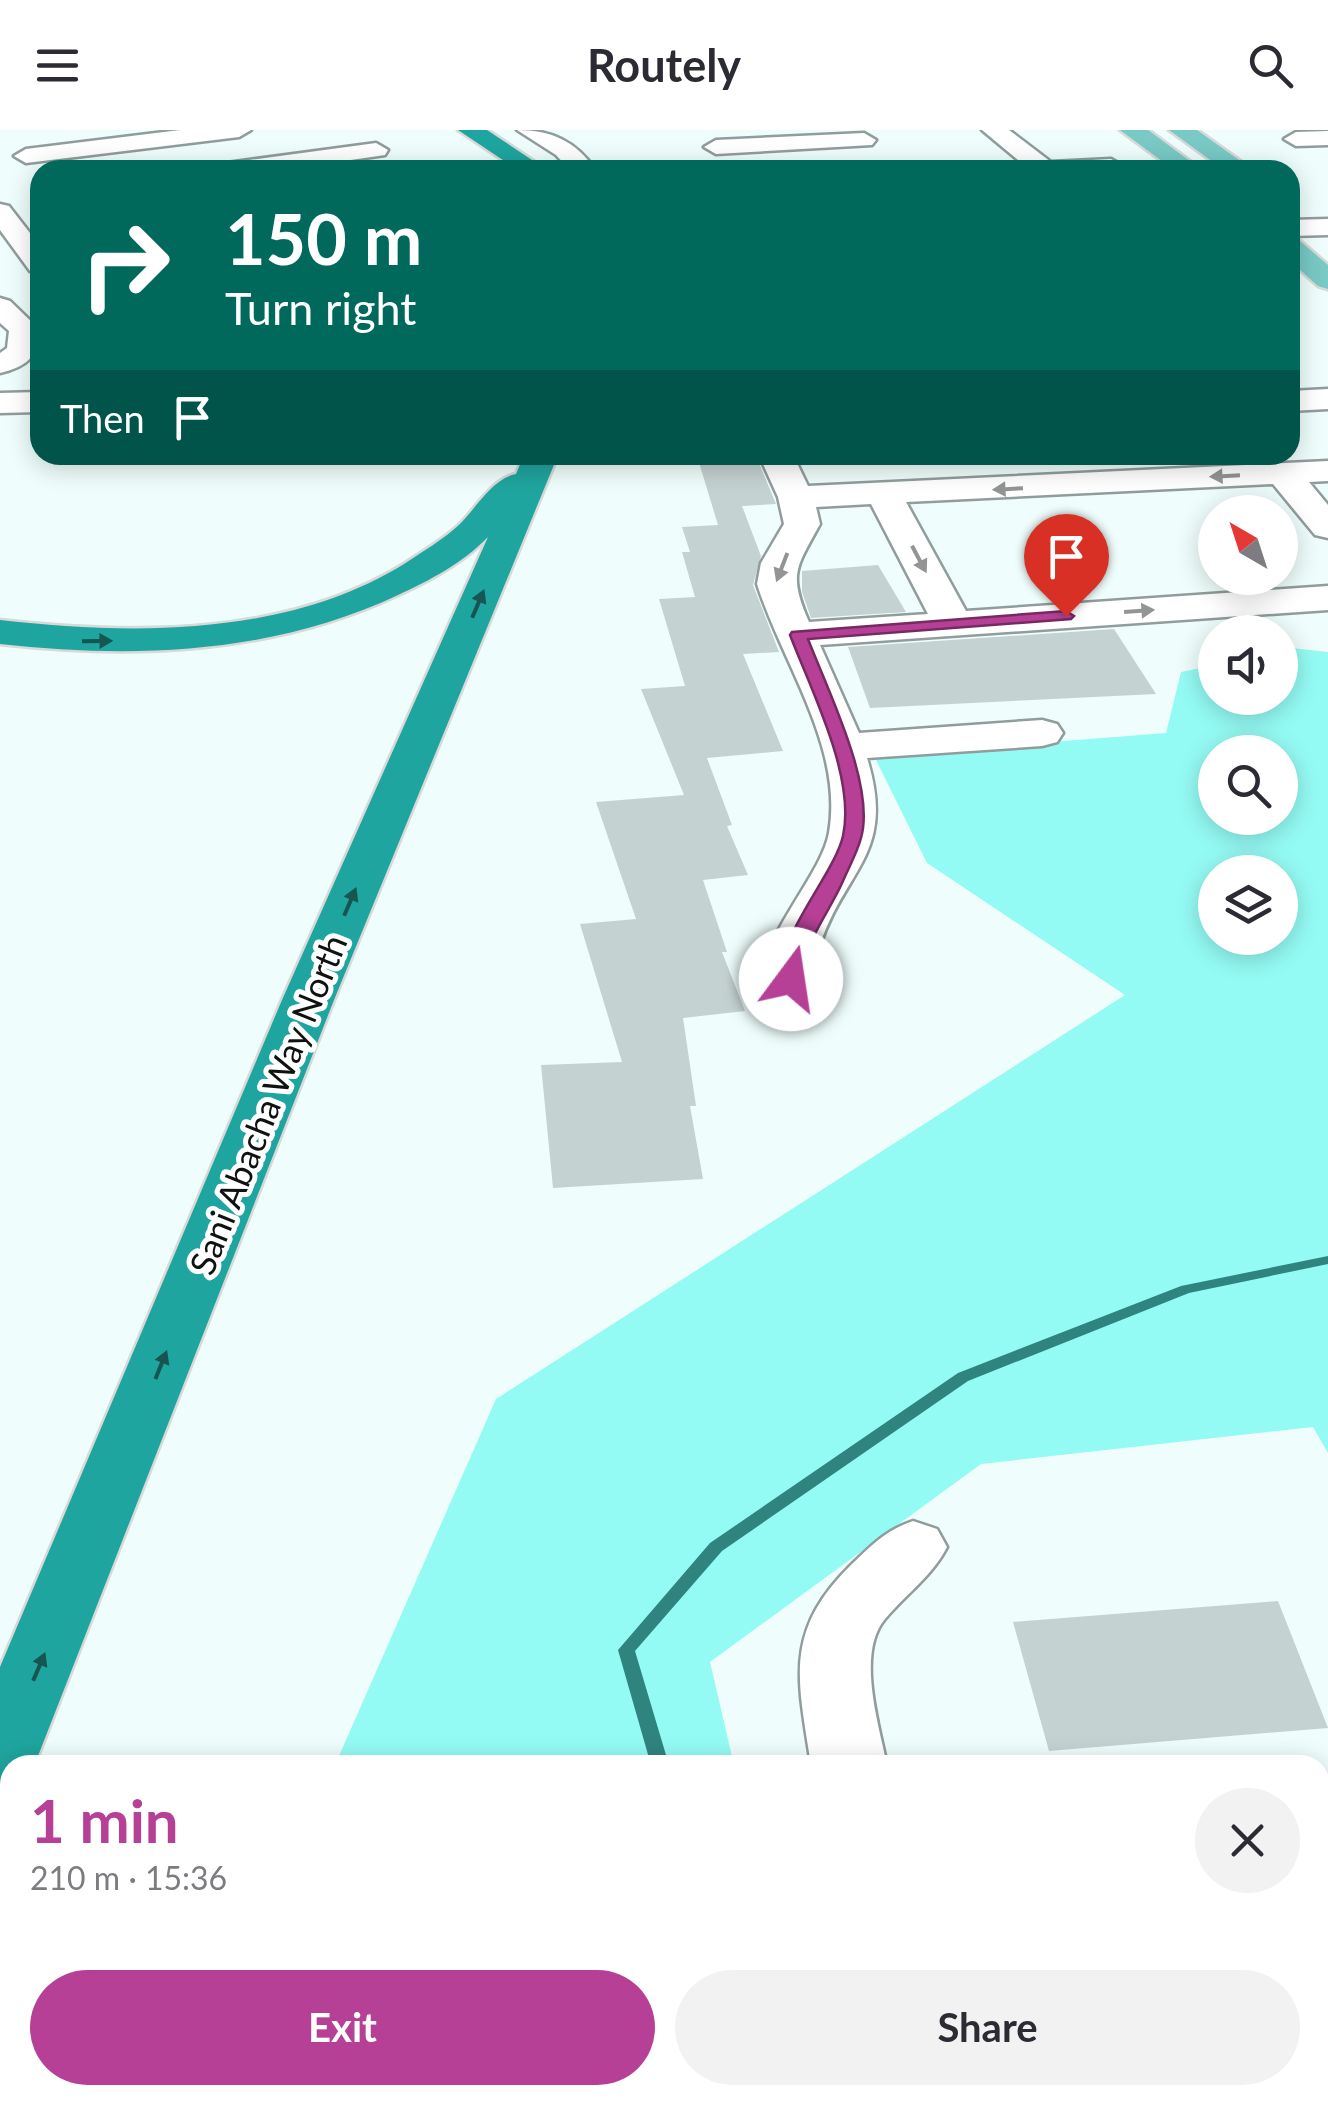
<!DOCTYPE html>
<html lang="en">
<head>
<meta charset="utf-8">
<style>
	body { margin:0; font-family:Lato,sans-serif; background:#f2f2f3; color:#2b2b33; height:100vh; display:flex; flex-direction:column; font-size:38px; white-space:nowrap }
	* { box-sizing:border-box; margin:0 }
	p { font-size:32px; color:#7c7c81 }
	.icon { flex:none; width:55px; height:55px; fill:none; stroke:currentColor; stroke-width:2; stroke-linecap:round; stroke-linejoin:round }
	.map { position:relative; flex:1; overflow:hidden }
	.panel { position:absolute; left:0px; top:1625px; width:1330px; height:350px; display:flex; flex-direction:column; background:#fff; border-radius:30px 30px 0 0; box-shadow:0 5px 25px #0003 }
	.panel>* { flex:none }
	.guide { position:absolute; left:30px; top:30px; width:1270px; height:305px; border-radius:30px; box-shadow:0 5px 25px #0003; background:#00695c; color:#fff; overflow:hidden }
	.needle { width:65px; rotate:321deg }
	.tools { position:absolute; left:1198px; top:365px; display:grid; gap:20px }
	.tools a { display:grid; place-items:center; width:100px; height:100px; border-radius:50%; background:#fff; box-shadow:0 5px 25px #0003; font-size:50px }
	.pin { position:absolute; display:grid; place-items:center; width:85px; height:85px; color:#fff; margin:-102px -42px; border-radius:50% 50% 50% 0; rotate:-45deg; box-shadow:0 0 10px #0007 }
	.pin .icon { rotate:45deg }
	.me { position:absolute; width:110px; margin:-55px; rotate:14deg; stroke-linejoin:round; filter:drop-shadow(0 0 8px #0008) }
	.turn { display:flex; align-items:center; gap:35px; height:210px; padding:0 30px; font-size:45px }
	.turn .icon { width:130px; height:130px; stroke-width:2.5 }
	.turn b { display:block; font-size:70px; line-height:85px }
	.then { display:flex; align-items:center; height:95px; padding:0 30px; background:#0003; gap:20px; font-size:38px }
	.round { display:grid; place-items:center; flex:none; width:105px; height:105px; border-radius:52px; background:#f2f2f3 }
	.summary { display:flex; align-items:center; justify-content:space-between; height:170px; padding:0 30px }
	h1 { font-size:60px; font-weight:700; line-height:75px; color:#b64096 }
	.primary-button { display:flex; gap:20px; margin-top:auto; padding:20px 30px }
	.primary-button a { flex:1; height:115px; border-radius:60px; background:#b64096; color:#fff; font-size:40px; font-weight:700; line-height:115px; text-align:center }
	.primary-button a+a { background:#f2f2f3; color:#2b2b33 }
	header { display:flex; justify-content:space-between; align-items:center; height:130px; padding:0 30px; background:#fff; font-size:45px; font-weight:700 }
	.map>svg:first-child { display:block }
</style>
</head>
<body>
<header><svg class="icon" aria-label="menu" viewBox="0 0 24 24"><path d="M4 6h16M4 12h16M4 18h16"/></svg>Routely<svg class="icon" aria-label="search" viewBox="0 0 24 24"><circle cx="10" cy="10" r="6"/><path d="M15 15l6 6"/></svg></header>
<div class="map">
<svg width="1328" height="1975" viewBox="0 0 1328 1975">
	<rect width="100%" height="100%" fill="#effefc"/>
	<path fill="#94fbf4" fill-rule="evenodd" d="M1292 518 1328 522V1323L1313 1297 981 1334 710 1532 734 1635H335L496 1269 1125 865 927 733 874 626 1166 603 1181 542 1215 535V568H1280V521ZM1215 622H1280V688H1215ZM1215 742H1280V808H1215Z
		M190 1965H440L441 1975H186Z"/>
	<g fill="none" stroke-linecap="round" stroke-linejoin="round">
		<path fill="#308480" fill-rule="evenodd" d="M1328 1126V1134L1189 1163 968 1251 722 1421 635 1521 669 1635H651L618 1520 710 1413 958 1243 1181 1156Z
			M378 1965H398L399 1975H379Z"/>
	</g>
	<path fill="#c4d2d1" d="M724 325 727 334 759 333 776 374 742 376 761 426 753 455 779 522 743 524 783 621 707 628 732 695 727 696 748 745 703 750 727 822H722L745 881 683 888 696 976H690L703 1049 553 1058 541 935 622 932 580 794 636 789 596 672 684 665 641 559 685 556 659 469 695 467 682 422H690L682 397 718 395 697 326Z
		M878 435 906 482 811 488 802 462V441Z
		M1114 499 1156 564 870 578 848 517Z
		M1278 1471 1328 1598 1049 1621 1013 1492Z"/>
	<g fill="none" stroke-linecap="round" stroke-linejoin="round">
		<defs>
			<path id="minor" d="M180 0H251L239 7 26 33 14 26 26 19Z
				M517 0C552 0 575 11 596 40H570L556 25Z
				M982 0H1009L1051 32 1111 29 1123 36 1121 40H1030Z
				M1328 1V15L1296 16 1284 9 1296 2Z
				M864 3 876 10 872 15 716 24 704 17 716 10Z
				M376 13 388 20 385 25 282 40H215L227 33Z
				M0 74 9 76 40 116V143L30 141 0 100Z
				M1328 89V105L1290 106V90Z
				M0 168 10 171 39 199C39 227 26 237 0 243V223L7 218 9 201 0 193Z
				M1328 259V279L1290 281V261Z
				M40 262V282L0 283V263Z
				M759 325H793L808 356 1328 331V351L1309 352 1328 375V408L1315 405 1273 354 906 372 966 481 1328 456V480L820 515 859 603 1042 590 1057 594 1063 603 1057 612 1042 616 867 628C897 725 844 739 819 818 812 841 821 866 807 886L789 890 771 886C733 831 820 754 829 703 844 617 782 533 757 454L761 433 784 394 778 367ZM871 374 928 484 809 492C788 444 796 438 820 394L816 377Z
				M913 1391 937 1399 947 1417C932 1446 906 1464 885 1489 856 1523 879 1595 887 1635H811C798 1550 783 1502 851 1435 872 1415 886 1400 913 1391Z
				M860 1965H946L948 1975H862Z"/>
			<path id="major" d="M1120 0H1148L1202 40H1174Z
				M1169 0H1197L1253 40H1224Z
				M1290 109 1300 111 1328 135V159L1318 156 1290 131Z"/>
			<path id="highway" d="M458 0H487L547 40H518Z
				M524 325H558L334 870 38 1626 33 1635H10V1654L0 1657V1537L282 870 488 407C464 432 429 451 398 465 273 524 135 529 0 514V490C132 505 286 507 404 434 422 422 444 409 460 394 477 377 492 349 516 344Z"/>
		</defs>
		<use href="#minor" stroke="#909d9c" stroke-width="5"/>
		<use href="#major" stroke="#d8d9d9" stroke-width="5"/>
		<use href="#highway" stroke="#d8d9d9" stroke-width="5"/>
		<use href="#minor" fill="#fff" fill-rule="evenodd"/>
		<use href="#major" fill="#79c9c5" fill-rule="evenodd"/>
		<use href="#highway" fill="#1fa59f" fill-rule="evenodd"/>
	</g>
	<defs><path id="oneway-solid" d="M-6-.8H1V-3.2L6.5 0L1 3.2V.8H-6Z" transform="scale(2.5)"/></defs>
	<g fill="#939594">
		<use href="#oneway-solid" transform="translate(1225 346) rotate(177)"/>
		<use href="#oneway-solid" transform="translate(1008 359) rotate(177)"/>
		<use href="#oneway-solid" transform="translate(919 429) rotate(62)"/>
		<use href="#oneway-solid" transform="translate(782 437) rotate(111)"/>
		<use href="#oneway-solid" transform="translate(1139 481) rotate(-4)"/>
	</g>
	<g fill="#165551">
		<use href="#oneway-solid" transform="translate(478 474) rotate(-67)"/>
		<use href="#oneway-solid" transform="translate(97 511) rotate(-1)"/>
		<use href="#oneway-solid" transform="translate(350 772) rotate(-67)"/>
		<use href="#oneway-solid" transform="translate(161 1235) rotate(-68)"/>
		<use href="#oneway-solid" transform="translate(39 1537) rotate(-67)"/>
	</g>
	<path fill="#b64096" stroke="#762a62" stroke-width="2.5" d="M1066 481 1074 486 1071 489 808 509C827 559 876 656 861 708 857 723 849 737 843 751 828 785 804 811 802 849L791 855 784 853C768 817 834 746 843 706 856 647 811 560 790 505L792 502Z"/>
	<g text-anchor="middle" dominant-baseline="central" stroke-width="10" stroke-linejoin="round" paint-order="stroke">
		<g font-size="35" fill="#0e1312" stroke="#fff">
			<text transform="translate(267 974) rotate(-68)">Sani Abacha Way North</text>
		</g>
	</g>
</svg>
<div class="tools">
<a><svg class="needle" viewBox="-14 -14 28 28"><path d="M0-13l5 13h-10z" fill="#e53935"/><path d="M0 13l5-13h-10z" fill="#7c7c81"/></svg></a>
<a><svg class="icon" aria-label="sound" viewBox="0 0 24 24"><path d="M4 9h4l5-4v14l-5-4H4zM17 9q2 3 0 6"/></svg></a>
<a><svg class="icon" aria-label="search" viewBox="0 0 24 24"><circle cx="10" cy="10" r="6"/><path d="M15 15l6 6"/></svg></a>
<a><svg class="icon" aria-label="layers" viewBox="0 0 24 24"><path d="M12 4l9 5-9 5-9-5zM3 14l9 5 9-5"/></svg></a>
</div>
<div class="pin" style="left:1066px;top:486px;background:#d93025"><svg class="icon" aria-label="arrive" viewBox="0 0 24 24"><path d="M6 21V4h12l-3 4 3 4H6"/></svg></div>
<svg class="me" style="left:791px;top:849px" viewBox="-20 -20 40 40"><circle r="19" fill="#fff"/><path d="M0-13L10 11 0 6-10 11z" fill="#b64096"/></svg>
<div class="guide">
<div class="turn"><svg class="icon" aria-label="right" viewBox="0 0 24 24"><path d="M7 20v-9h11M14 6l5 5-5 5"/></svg><div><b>150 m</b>Turn right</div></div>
<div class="then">Then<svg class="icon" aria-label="arrive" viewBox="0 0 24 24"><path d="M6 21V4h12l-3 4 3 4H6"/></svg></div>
</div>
<section class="panel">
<div class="summary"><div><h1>1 min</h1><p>210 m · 15:36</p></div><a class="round"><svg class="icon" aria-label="close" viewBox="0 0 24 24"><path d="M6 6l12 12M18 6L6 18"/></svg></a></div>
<div class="primary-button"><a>Exit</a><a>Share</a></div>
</section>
</div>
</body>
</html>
